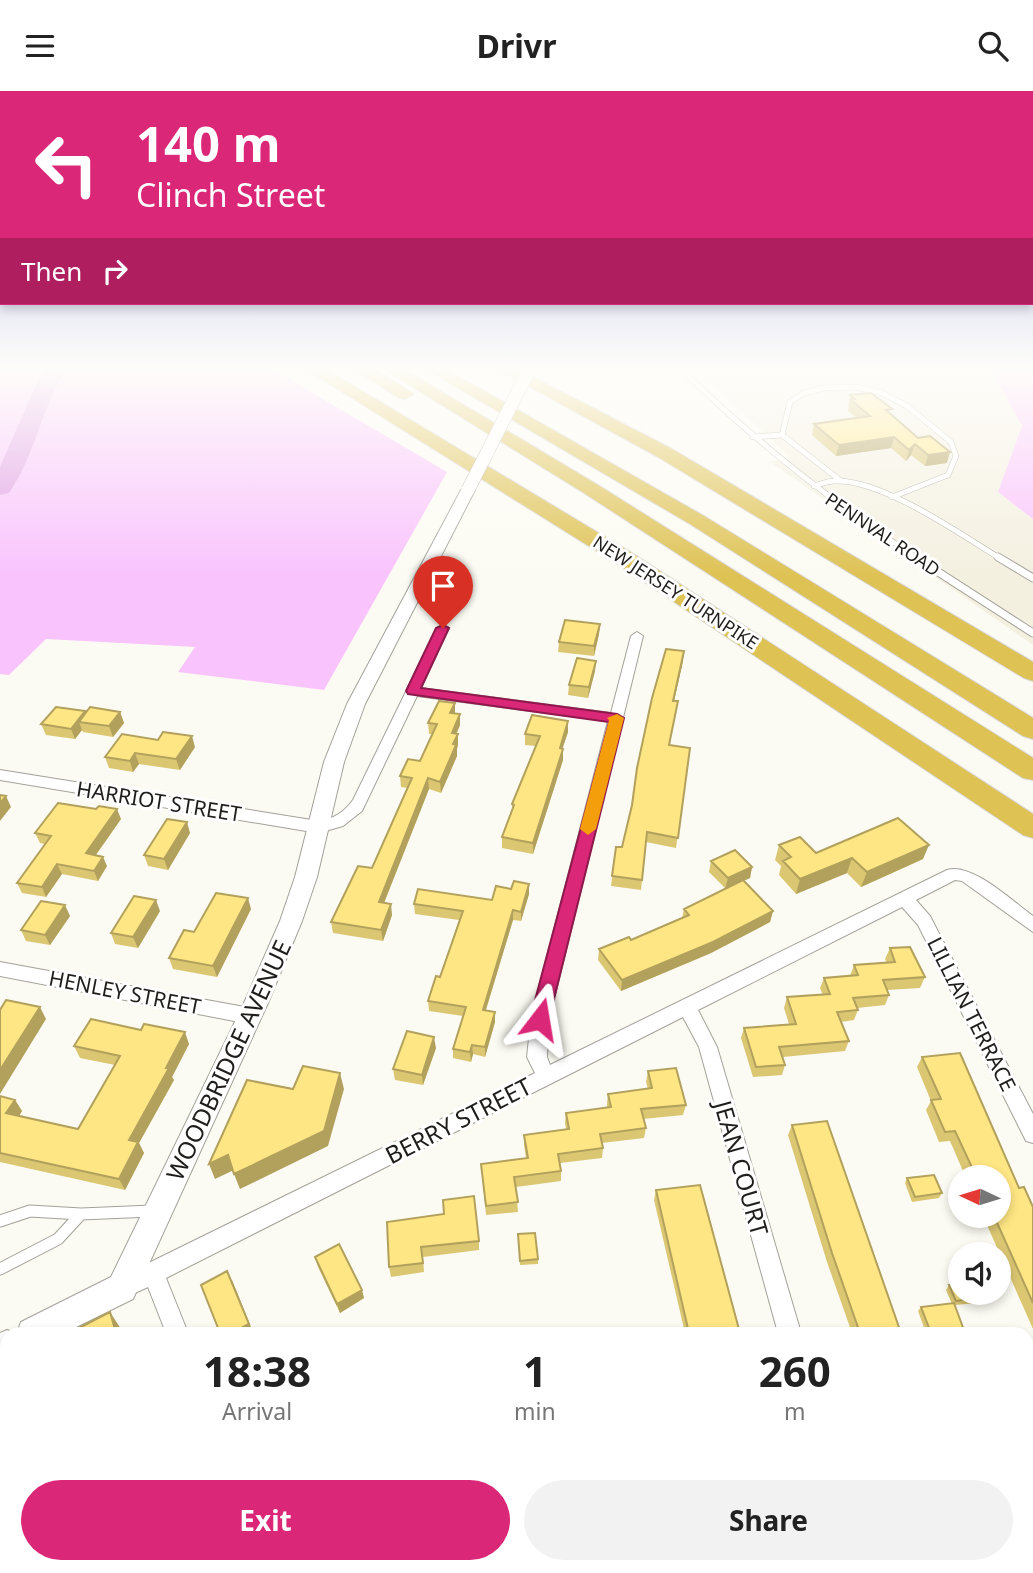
<!DOCTYPE html>
<html lang="en">
<head>
<meta charset="utf-8">
<style>
	body { margin:0; font-family:"Noto Sans",sans-serif; background:#f2f2f2; color:#222; height:100vh; display:flex; flex-direction:column; font-size:26px; white-space:nowrap }
	* { box-sizing:border-box; margin:0 }
	p { font-size:23px; color:#767676 }
	.icon { flex:none; width:38px; height:38px; fill:none; stroke:currentColor; stroke-width:2; stroke-linecap:round; stroke-linejoin:round }
	.map { position:relative; flex:1; overflow:hidden }
	.panel { position:absolute; left:0px; top:1236px; width:1034px; height:247px; display:flex; flex-direction:column; background:#fff; border-radius:21px 21px 0 0; box-shadow:0 4px 10px #0003 }
	.panel>* { flex:none }
	.guide { position:absolute; left:0px; top:0px; width:1034px; height:214px; box-shadow:0 4px 10px #0003; background:#db2777; color:#fff; overflow:hidden }
	.needle { width:46px; rotate:274deg }
	.tools { position:absolute; left:948px; top:1074px; display:grid; gap:14px }
	.tools a { display:grid; place-items:center; width:63px; height:63px; border-radius:50%; background:#fff; box-shadow:0 4px 10px #0003; font-size:35px }
	.pin { position:absolute; display:grid; place-items:center; width:60px; height:60px; color:#fff; margin:-72px -30px; border-radius:50% 50% 50% 0; rotate:-45deg; box-shadow:0 0 7px #0007 }
	.pin .icon { rotate:45deg }
	.me { position:absolute; width:77px; margin:-38px; rotate:14deg; stroke-linejoin:round; filter:drop-shadow(0 0 5px #0008) }
	.turn { display:flex; align-items:center; gap:24px; height:147px; padding:0 21px; font-size:32px }
	.turn .icon { width:91px; height:91px; stroke-width:2.5 }
	.turn b { display:block; font-size:49px; line-height:60px }
	.then { display:flex; align-items:center; height:66px; padding:0 21px; background:#0003; gap:14px; font-size:26px }
	.eta { display:flex; justify-content:space-evenly; align-items:center; height:119px; text-align:center }
	.eta b { font-size:42px; font-weight:700; line-height:49px }
	.primary-button { display:flex; gap:14px; margin-top:auto; padding:14px 21px }
	.primary-button a { flex:1; height:80px; border-radius:42px; background:#db2777; color:#fff; font-size:28px; font-weight:700; line-height:80px; text-align:center }
	.primary-button a+a { background:#f2f2f2; color:#222 }
	header { display:flex; justify-content:space-between; align-items:center; height:91px; padding:0 21px; background:#fff; font-size:32px; font-weight:700 }
	.map>svg:first-child { display:block }
</style>
</head>
<body>
<header><svg class="icon" aria-label="menu" viewBox="0 0 24 24"><path d="M4 6h16M4 12h16M4 18h16"/></svg>Drivr<svg class="icon" aria-label="search" viewBox="0 0 24 24"><circle cx="10" cy="10" r="6"/><path d="M15 15l6 6"/></svg></header>
<div class="map">
<svg width="1033" height="1482" viewBox="0 0 1033 1482">
	<rect width="100%" height="100%" fill="#fcfbf3"/>
	<path fill="#f4f0e0" d="M695 277H990L1023 335 998 401 1033 428V554L770 371 791 367Z"/>
	<path fill="#f9c3fd" d="M0 277H270L447 381 324 599 178 581 195 556 46 548 9 584 0 583Z
		M990 277H1033V428L998 401 1022 335Z"/>
	<g fill="none" stroke-linecap="round" stroke-linejoin="round">
		<path fill="#e09fe5" fill-rule="evenodd" d="M46 277H67C42 314 36 363 9 402L0 404V376L34 298Z"/>
		<defs>
			<path id="service-far2" d="M680 277C753 349 832 411 918 468
				M782 344 790 311 804 302 824 297 856 296 882 302 907 315 951 351 956 365 948 384 892 406
				M753 346 782 344 841 390
				M814 395C821 393 828 390 835 390 882 388 960 443 1001 468"/>
			<path id="service-far1" d="M915 466 1033 542
				M998 466 1033 487"/>
			<path id="service" d="M0 1130 30 1120 81 1123 152 1120
				M0 1178 58 1148 81 1123
				M134 1482 145 1475"/>
			<path id="minor" d="M443 533 449 537 421 597 611 622 631 545 637 541 643 545 549 928 547 966 550 974 947 779C972 771 1013 811 1033 825V841L962 790 955 789 916 809 930 825 1033 1023V1052L1026 1050 918 834 902 816 698 919 717 956 801 1242H778L699 956 683 926 166 1187 188 1242H166L148 1196 124 1207 116 1204 113 1196 116 1188 535 982 527 966 531 928 608 630 417 605 362 720 343 735 318 742 0 689V679L318 730C334 728 344 721 353 709L437 537Z
				M0 871 250 917 257 920 259 925 257 930 250 933 0 885Z
				M253 1475H280L282 1482H256Z
				M843 1475H869L871 1482H845Z"/>
			<path id="tertiary" d="M468 395 475 399 365 613 344 671 317 786 302 830 268 912 133 1208 64 1242H17L21 1231 111 1186 244 912 280 830 295 786 324 671 347 613 461 399Z
				M7 1239 14 1242H7V1272L0 1275V1242Z"/>
			<path id="motorway" d="M304 277H324L632 462 1033 723V747L1023 744 616 472Z
				M352 277H372L414 303 405 308 399 307Z
				M382 277H402L598 394 1033 667V689L1023 687 584 402Z
				M424 277H444L704 425 1033 627V648L1023 645 690 433Z
				M495 277H516L672 358 1033 571V590L1024 587 658 366Z"/>
		</defs>
		<use href="#service-far2" stroke="#a3a199" stroke-width="6"/>
		<use href="#service-far1" stroke="#a3a199" stroke-width="9"/>
		<use href="#service" stroke="#a3a199" stroke-width="13"/>
		<use href="#minor" stroke="#a3a199" stroke-width="2"/>
		<use href="#tertiary" stroke="#a3a199" stroke-width="2"/>
		<use href="#motorway" stroke="#d7d6d6" stroke-width="2"/>
		<use href="#service-far2" stroke="#fff" stroke-width="5"/>
		<use href="#service-far1" stroke="#fff" stroke-width="7"/>
		<use href="#service" stroke="#fff" stroke-width="11"/>
		<use href="#minor" fill="#fff" fill-rule="evenodd"/>
		<use href="#tertiary" fill="#fff" fill-rule="evenodd"/>
		<use href="#motorway" fill="#dec254" fill-rule="evenodd"/>
		<defs>
			<path id="tertiary-bridge" d="M468 399 530 277"/>
		</defs>
		<use href="#tertiary-bridge" stroke="#a3a199" stroke-width="14" stroke-linecap="butt"/>
		<use href="#tertiary-bridge" stroke="#fff" stroke-width="13"/>
	</g>
	<path fill="#dbc672" d="M850 304 891 323 947 372 925 375 911 364 906 370 891 357 836 365 812 344 814 333 857 327 848 320 849 316 848 315Z
		M600 533 599 543 594 565 558 561 559 551Z
		M683 570 674 610 670 654 690 657 676 757 646 751 641 799 611 795 616 756H622Z
		M595 580 588 607 568 604 569 594Z
		M455 612V623L460 634 457 642 458 653 457 658V665L441 702 429 698 384 812 392 824 383 850 333 842 331 831 372 777 408 697 401 696 400 685 420 670 432 643H429L428 632Z
		M85 620 86 622 120 621 124 632 113 646 83 641 82 639 75 648 46 644 41 633Z
		M568 630V641L562 658 563 669 533 763 502 757V746L512 720V713L536 655 525 654V643Z
		M195 656 180 679 139 673 133 681 109 677 105 666Z
		M121 728 96 764 107 775 98 790 62 783 46 806 22 802 17 792 45 753 40 752 35 742Z
		M190 742 168 779 148 775 144 764Z
		M779 754 816 762 923 768 861 796 847 782 796 803 779 784 781 775 775 769Z
		M711 770 752 776 750 787 743 790 773 820 770 831 711 862 621 900 598 869 599 858 631 849 682 827 684 818 725 797 709 781Z
		M529 793V803L521 830 513 829 486 919 495 921V931L485 966 473 963 471 971 453 967V958L463 925 429 920 428 910 440 886 459 829 415 823 414 813 492 809 511 798Z
		M251 818 217 886 173 878 169 867Z
		M160 820 138 857 115 853 111 842Z
		M70 825 50 854 26 850 21 839Z
		M890 857 925 886 920 897 887 899 889 904 885 914 857 917 858 919 854 929 841 931 849 950 845 960 783 966 785 974 782 984 753 986 741 947 744 937 789 933 784 917 787 906 823 904 820 897 824 887 850 885 854 874 887 872 885 868Z
		M189 953 172 986 174 989 139 1052 144 1062 125 1099 0 1071V1005L15 1009 22 1020 19 1025 78 1038 115 974 80 967 74 955Z
		M436 957 423 994 395 989 393 978Z
		M922 966 1033 1116V1238L983 1125H999V1087H966L950 1050 939 1051 926 1019 931 1010 917 976Z
		M648 980 686 1014 683 1024 643 1028 646 1037 644 1047 602 1052 603 1057 602 1067 560 1072 561 1080V1090L516 1096 518 1121 486 1124 481 1073 526 1067 524 1054V1044L566 1038 565 1032 566 1022 607 1017V1013L608 1003 648 998 646 991Z
		M792 1034 901 1242H852L827 1171 788 1044Z
		M907 1087 942 1102 939 1107 912 1111 905 1092Z
		M656 1099 740 1242H685L654 1109Z
		M444 1123 479 1150V1159L423 1166 424 1181 391 1186 389 1176Z
		M518 1143 538 1168V1173L520 1174Z
		M315 1166 364 1207 340 1222 318 1176Z
		M949 1194 982 1207 978 1212 954 1214 965 1242H926L918 1220 921 1216 952 1213 946 1199Z
		M663 1475H690L664 1481Z
		M736 1475H801L803 1482H738Z
		M927 1475H986L929 1482Z
		M1024 1475H1027L1033 1482H1023L1021 1477Z"/>
	<path fill="#b2a15c" d="M894 346 891 357 836 365 839 354Z
		M915 353 911 364 906 370 909 359Z
		M950 361 947 372 925 375 928 364Z
		M600 533 599 543 594 565V555Z
		M684 560 683 570 672 619 673 610Z
		M596 570 595 580 588 607 589 596Z
		M455 612V623L450 622Z
		M85 620 89 631H79L82 639 75 648 71 638Z
		M120 621 124 632 113 646 109 635Z
		M460 623V634L452 652V642Z
		M568 630V641L559 668 560 657Z
		M458 643V653L457 658V665L441 702 440 691Z
		M192 645 195 656 180 679 176 668Z
		M563 658V669L533 763V752Z
		M135 662 139 673 133 681 130 670Z
		M428 687 429 698 380 822 379 811Z
		M6 705 11 716 0 730V712Z
		M117 718 121 728 90 772 86 762Z
		M187 731 190 742 168 779 164 768Z
		M929 754 923 768 861 796 867 781Z
		M103 766 107 775 98 790 94 780Z
		M852 767 847 782 796 803 800 788Z
		M57 773 62 783 46 806 42 796Z
		M752 776 750 787 725 798 728 787Z
		M529 793V803L521 830V821Z
		M248 807 251 818 217 886 213 875Z
		M156 809 160 820 138 857 133 846Z
		M391 813 392 824 383 850 381 839Z
		M65 814 70 825 50 854 45 844Z
		M513 819V829L483 928V919Z
		M773 820 770 831 711 862 621 900 622 889Z
		M40 916 46 928 0 1003V979Z
		M495 921V931L485 966V956Z
		M185 941 189 953 172 986 174 989 139 1052 144 1062 125 1099 119 1088 129 1049Z
		M434 946 436 957 423 994 422 984Z
		M472 954 473 963 471 971 470 961Z
		M340 982 344 998 328 1055 240 1098 234 1083Z
		M15 1009 22 1020 14 1033 6 1022Z
		M228 1064 234 1079 215 1088 209 1073Z
		M232 1189 253 1241 251 1242H232Z
		M362 1199 364 1207 340 1222 337 1213Z
		M110 1221 121 1238 123 1242H116Z
		M29 1475H64L53 1482H18Z"/>
	<path fill="#ffe684" stroke="#b2a15c" stroke-width="2" d="M871 302 892 318 886 319 918 347 930 345 950 361 928 364 915 353 909 359 894 346 839 354 814 333 870 325 851 309 855 308 850 304Z
		M565 529 600 533 594 555 559 551Z
		M666 558 684 560 673 610H678L669 654 690 657 678 747 647 741 642 789 612 785 616 756H622L632 714 637 677 652 607Z
		M577 567 596 570 589 596 569 594Z
		M439 610 455 612 450 622 460 623 452 642 458 643 453 653 456 654 440 691 428 687 379 811 391 813 381 839 331 831 358 775 372 777 412 687 400 685 408 668 420 670 437 633 428 632Z
		M56 616 85 620 71 638 41 633Z
		M90 616 120 621 109 635 79 631Z
		M532 624 568 630 560 657 563 658 533 752 502 746 514 714 512 713 540 645 525 643Z
		M163 641 192 645 176 668 135 662 130 670 105 666 122 643 158 649Z
		M0 704 6 705 0 712Z
		M58 712 96 718 99 715 117 718 86 762 103 766 94 780 57 773 42 796 17 792 51 745 35 742Z
		M898 727 929 754 867 781 852 767 800 788 783 770 791 766 779 754 800 746 816 762Z
		M167 728 187 731 164 768 144 764Z
		M735 759 752 776 728 787 711 770Z
		M743 789 773 820 713 851 622 889 599 858 629 846 631 849 689 824 684 818Z
		M514 790 529 793 521 821 513 819 483 919 495 921 485 956 472 954 470 961 453 958 466 916 428 910 436 885 440 886 463 820 414 813 418 798 492 809 496 795 511 798Z
		M216 802 248 807 213 875 169 867 184 839 194 841Z
		M134 805 156 809 133 846 111 842Z
		M41 810 65 814 45 844 21 839Z
		M910 856 925 886 883 889 889 904 853 907 858 919 837 921 849 950 779 956 785 974 756 976 744 937 796 933 787 906 830 903 824 887 858 884 854 874 895 871 890 857Z
		M6 909 40 916 0 979V919Z
		M91 928 141 939 144 933 185 941 166 977H169L129 1049 138 1051 119 1088 0 1062V1005L15 1009 6 1022 78 1038 120 965 74 955Z
		M407 940 434 946 422 984 393 978Z
		M960 962 1019 1097 1024 1096 1033 1116V1212L994 1125H999V1087H977L955 1040 945 1041 931 1009 941 1008 922 966Z
		M303 975 340 982 324 1040 234 1083 228 1064 209 1073 247 989 293 998Z
		M676 977 686 1014 641 1018 646 1037 600 1043 603 1057 558 1063 561 1080 514 1086 518 1111 486 1115 481 1073 528 1067 524 1044 569 1038 566 1022 611 1016 608 1003 652 997 648 980Z
		M827 1030 901 1242H860L832 1162 792 1034Z
		M934 1084 942 1102 915 1106 907 1087Z
		M700 1094 740 1242H689L656 1099Z
		M474 1105 479 1150 421 1156 423 1172 389 1176 387 1131 444 1123 443 1109Z
		M535 1142 538 1168 520 1170 518 1143Z
		M339 1153 362 1199 337 1213 315 1166Z
		M227 1180 249 1233 232 1242H220L201 1194Z
		M961 1193V1202H980L982 1207 956 1210 949 1194Z
		M954 1212 965 1242H931L921 1216Z
		M110 1221 116 1242H69Z
		M7 1276V1475H29L18 1482H0V1279Z
		M1027 1308 1032 1320 1027 1321Z
		M1027 1399 1033 1413V1418H1027Z
		M1033 1473V1482H1028L1026 1475Z
		M666 1475H690L691 1482H664L667 1481Z
		M741 1475H801L803 1482H743Z"/>
	<linearGradient id="sky" x2="0" y2="1"><stop stop-color="#a5ace7"/><stop offset="0.57" stop-color="#fefdfa"/><stop offset="1" stop-color="#fefdfa" stop-opacity="0"/></linearGradient>
	<rect width="1033" height="485" fill="url(#sky)"/>
	<path fill="#db2777" stroke="#8e194d" stroke-width="2" d="M443 534 449 537 421 597 617 623 624 627 549 928 546 934 540 936 533 934 530 928 609 631 408 603 406 600 436 537Z"/>
	<path fill="#f59e0b" d="M617 623 624 627 596 738 588 744 580 738 609 629 607 627Z"/>
	<g text-anchor="middle" dominant-baseline="central" stroke-width="6" stroke-linejoin="round" paint-order="stroke">
		<g font-size="18" fill="#1f1e1c" stroke="#fff">
			<text transform="translate(883 443) rotate(34)">PENNVAL ROAD</text>
			<text transform="translate(676 501) rotate(33)">NEW JERSEY TURNPIKE</text>
		</g>
		<g font-size="21" fill="#1f1e1c" stroke="#fff">
			<text transform="translate(159 710) rotate(9)">HARRIOT STREET</text>
			<text transform="translate(125 901) rotate(11)">HENLEY STREET</text>
			<text transform="translate(972 923) rotate(63)">LILLIAN TERRACE</text>
		</g>
		<g font-size="24" fill="#1f1e1c" stroke="#fff">
			<text transform="translate(228 969) rotate(-65)">WOODBRIDGE AVENUE</text>
			<text transform="translate(458 1029) rotate(-27)">BERRY STREET</text>
			<text transform="translate(742 1077) rotate(74)">JEAN COURT</text>
		</g>
	</g>
</svg>
<div class="tools">
<a><svg class="needle" viewBox="-14 -14 28 28"><path d="M0-13l5 13h-10z" fill="#e53935"/><path d="M0 13l5-13h-10z" fill="#767676"/></svg></a>
<a><svg class="icon" aria-label="sound" viewBox="0 0 24 24"><path d="M4 9h4l5-4v14l-5-4H4zM17 9q2 3 0 6"/></svg></a>
</div>
<div class="pin" style="left:443px;top:537px;background:#d93025"><svg class="icon" aria-label="arrive" viewBox="0 0 24 24"><path d="M6 21V4h12l-3 4 3 4H6"/></svg></div>
<svg class="me" style="left:540px;top:928px" viewBox="-20 -20 40 40"><path d="M0-17L14 15 0 8-14 15z" fill="#db2777" stroke="#fff" stroke-width="4"/></svg>
<div class="guide">
<div class="turn"><svg class="icon" aria-label="left" viewBox="0 0 24 24"><path d="M17 20v-9H6M10 6l-5 5 5 5"/></svg><div><b>140 m</b>Clinch Street</div></div>
<div class="then">Then<svg class="icon" aria-label="right" viewBox="0 0 24 24"><path d="M7 20v-9h11M14 6l5 5-5 5"/></svg></div>
</div>
<section class="panel">
<div class="eta">
<div><b>18:38</b><p>Arrival</p></div>
<div><b>1</b><p>min</p></div>
<div><b>260</b><p>m</p></div>
</div>
<div class="primary-button"><a>Exit</a><a>Share</a></div>
</section>
</div>
</body>
</html>
